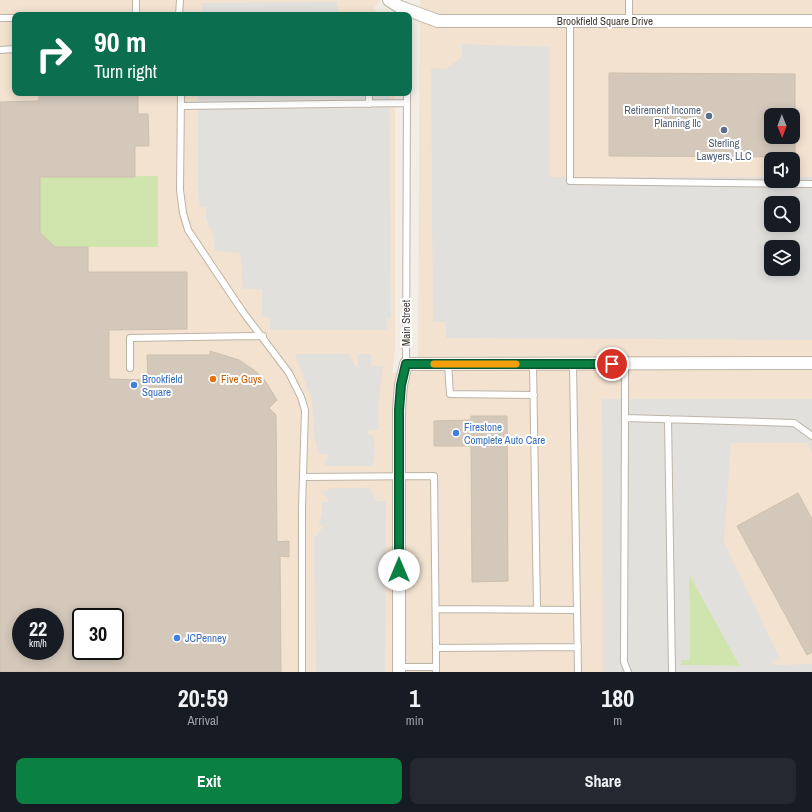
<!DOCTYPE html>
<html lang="en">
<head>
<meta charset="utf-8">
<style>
	body { margin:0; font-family:"Archivo Narrow",sans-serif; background:#242831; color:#f1f3f6; height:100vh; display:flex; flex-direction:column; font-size:15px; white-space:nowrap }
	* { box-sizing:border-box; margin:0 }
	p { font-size:13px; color:#9ea1a6 }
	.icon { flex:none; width:22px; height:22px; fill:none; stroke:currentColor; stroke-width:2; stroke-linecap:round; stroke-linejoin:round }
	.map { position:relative; height:672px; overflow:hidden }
	.panel { display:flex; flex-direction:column; background:#171b24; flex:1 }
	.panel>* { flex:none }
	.banner { position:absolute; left:12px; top:12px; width:400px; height:84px; border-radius:8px; box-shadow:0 2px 10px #0003; background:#0b6e4f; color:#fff; overflow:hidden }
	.needle { width:26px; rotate:179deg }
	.controls { position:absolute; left:764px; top:108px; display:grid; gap:8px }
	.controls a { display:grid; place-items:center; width:36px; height:36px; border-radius:8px; background:#171b24; box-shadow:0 2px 10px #0003; font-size:20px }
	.speed { position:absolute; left:12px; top:608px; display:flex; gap:8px; font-size:20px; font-weight:700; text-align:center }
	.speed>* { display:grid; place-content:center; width:52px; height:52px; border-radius:50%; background:#171b24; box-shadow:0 2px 10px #0003; line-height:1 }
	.speed small { font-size:10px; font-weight:400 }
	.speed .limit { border:2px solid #111; border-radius:6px; background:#fff; color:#111 }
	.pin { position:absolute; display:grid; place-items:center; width:34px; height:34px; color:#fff; margin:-17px; border:2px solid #fff; border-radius:50%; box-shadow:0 1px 4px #0007 }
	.me { position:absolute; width:44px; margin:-22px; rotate:0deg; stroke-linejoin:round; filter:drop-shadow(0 0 3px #0008) }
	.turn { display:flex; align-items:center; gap:14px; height:84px; padding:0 16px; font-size:18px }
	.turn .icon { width:52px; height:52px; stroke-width:2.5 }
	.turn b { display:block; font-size:28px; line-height:34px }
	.eta { display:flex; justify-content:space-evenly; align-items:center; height:68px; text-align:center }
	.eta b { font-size:24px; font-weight:700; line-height:28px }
	.cta { display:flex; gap:8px; margin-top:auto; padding:8px 16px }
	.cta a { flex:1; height:46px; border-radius:8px; background:#0b8043; color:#fff; font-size:16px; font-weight:700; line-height:46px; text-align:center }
	.cta a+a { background:#242831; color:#f1f3f6 }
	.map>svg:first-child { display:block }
</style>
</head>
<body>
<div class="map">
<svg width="812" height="672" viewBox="0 0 812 672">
	<rect width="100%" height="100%" fill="#f2ede5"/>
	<path fill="#f3e2d0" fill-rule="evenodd" d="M0 0H381L374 8 380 15H15V93H395V351L392 373 418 372 420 0H812V672H0ZM771 115H793V137H771ZM771 159H793V181H771ZM771 203H793V225H771ZM771 247H793V269H771ZM21 617H55V651H21ZM81 617H115V651H81Z"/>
	<path fill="#d0e5ae" d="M158 176V247H55L40 233V177Z
		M689 573 740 666 681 665V660L690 659Z"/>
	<path fill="#e2e0dd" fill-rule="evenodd" d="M337 2 338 14 342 15H201L202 13V3Z
		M462 44 549 47V177H771V181H793V177H812V340L446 338V322H433L431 68 445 69 462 57ZM771 203H793V225H771ZM771 247H793V269H771Z
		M198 93H389L391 318H387V330H270V318L262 317V289H243L240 253 215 251 214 237 206 219V207H200L198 195Z
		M295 354H349L356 367 358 366V354H371V366H383L378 407 379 429 367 431 368 434 374 436 375 456 372 466H331L324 465 329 454 319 455 314 436 312 401Z
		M602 399H812V453L808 443H731L724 542 780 659 772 661 774 665 812 664V672H603ZM689 574 740 666H739L681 665V660H690Z
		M332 488H370L376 501H386L385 672H316L314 539 323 527 318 524 322 515V502H329L322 492Z"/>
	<path fill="#d3c8ba" stroke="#cdbfae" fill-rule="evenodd" d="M609 73 795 74V157L609 156ZM771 115H793V137H771Z
		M39 93H138V114H148L149 146H135V177H40V233L55 247H88V272H187V329L109 330V379L148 380 147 355H210V351L239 360 254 370 264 379 277 400 269 408 276 415 277 542 289 541V557L280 556 281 672H0V102L39 101ZM21 617H55V651H21ZM81 617H115V651H81Z
		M471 416H507L508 581 472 582 471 446H434V421L471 420Z
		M798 493 812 519V652L807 655 737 526Z"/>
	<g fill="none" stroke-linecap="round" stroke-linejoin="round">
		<defs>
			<path id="lane" d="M136 0V15
				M179 15 180 0
				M0 18H15
				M629 21V0
				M570 22V181L812 184
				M0 50 15 49
				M181 93 180 190 183 213 188 230 243 312 289 373 301 397 305 410 302 508V672
				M369 93V104
				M181 106 407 103
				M406 364 407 93
				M448 364 450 394 534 395
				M533 364 537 609
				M573 364 578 672
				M130 368V338L263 336
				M625 418V364
				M668 419 672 672
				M303 477 434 476 436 648
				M436 609 577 610
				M399 667H436
				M436 672V648L578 647
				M628 672 624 662 625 418 794 423 812 436"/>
			<path id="street" d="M389 0 400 7 438 21H812
				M399 672V410L401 385 406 364 812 363"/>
		</defs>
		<use href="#lane" stroke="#bdb4a8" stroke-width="8"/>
		<use href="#street" stroke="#bdb4a8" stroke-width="14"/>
		<use href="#lane" stroke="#fff" stroke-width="6"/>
		<use href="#street" stroke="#fff" stroke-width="12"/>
	</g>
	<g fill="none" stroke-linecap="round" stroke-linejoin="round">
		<defs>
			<path id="route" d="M399 570V410L401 385 406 364H612"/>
		</defs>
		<use href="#route" stroke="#07532c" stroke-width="10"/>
		<use href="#route" stroke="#0b8043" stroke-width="7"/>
		<path stroke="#f59e0b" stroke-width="7" d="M434 364H516"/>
	</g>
	<g fill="#5c6f8a" stroke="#fff" stroke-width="1.5">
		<circle cx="709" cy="116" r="4"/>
		<circle cx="724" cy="130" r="4"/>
	</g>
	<circle fill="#e8710a" stroke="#fff" stroke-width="1.5" cx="213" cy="379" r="4"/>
	<g fill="#3f7fe0" stroke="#fff" stroke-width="1.5">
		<circle cx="134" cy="385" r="4"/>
		<circle cx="456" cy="433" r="4"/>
		<circle cx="177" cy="638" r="4"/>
	</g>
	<g text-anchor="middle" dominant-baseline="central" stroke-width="4" stroke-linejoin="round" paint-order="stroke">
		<g font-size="11" fill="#443d35" stroke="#fff">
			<text x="605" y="21">Brookfield Square Drive</text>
			<text transform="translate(406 323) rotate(-90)">Main Street</text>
		</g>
		<g font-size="11" fill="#4e5e75" stroke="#fff" text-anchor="end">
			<text x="701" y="110">Retirement Income<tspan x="701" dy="13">Planning llc</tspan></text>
			<text x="724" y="143" text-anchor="middle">Sterling<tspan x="724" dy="13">Lawyers, LLC</tspan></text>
		</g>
		<g font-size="11" fill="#366cbe" stroke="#fff" text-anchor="start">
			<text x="142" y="379">Brookfield<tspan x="142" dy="13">Square</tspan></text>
			<text x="464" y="427">Firestone<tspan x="464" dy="13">Complete Auto Care</tspan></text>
			<text x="185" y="638">JCPenney</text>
		</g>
		<g font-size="11" fill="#c56008" stroke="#fff" text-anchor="start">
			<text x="221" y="379">Five Guys</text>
		</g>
	</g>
</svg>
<div class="controls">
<a><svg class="needle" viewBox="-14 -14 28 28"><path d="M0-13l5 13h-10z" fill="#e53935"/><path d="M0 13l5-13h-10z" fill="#9ea1a6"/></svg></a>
<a><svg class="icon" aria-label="sound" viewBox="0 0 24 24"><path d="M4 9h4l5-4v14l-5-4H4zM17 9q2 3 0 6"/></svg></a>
<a><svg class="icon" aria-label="search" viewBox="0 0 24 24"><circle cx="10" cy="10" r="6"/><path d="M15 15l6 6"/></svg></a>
<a><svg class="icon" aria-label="layers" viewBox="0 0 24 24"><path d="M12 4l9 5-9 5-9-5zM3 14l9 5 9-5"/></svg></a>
</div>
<div class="speed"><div>22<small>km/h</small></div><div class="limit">30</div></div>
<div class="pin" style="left:612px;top:364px;background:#d93025"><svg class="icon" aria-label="arrive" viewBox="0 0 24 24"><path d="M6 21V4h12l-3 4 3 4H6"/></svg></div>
<svg class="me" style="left:399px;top:570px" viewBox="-20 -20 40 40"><circle r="19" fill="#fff"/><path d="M0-13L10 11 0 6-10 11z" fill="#0b8043"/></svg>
<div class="banner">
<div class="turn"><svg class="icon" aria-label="right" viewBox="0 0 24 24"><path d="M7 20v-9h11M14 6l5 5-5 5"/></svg><div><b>90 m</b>Turn right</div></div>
</div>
</div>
<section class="panel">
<div class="eta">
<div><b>20:59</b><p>Arrival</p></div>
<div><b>1</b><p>min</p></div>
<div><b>180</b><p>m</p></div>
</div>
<div class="cta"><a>Exit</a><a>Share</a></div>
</section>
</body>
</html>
